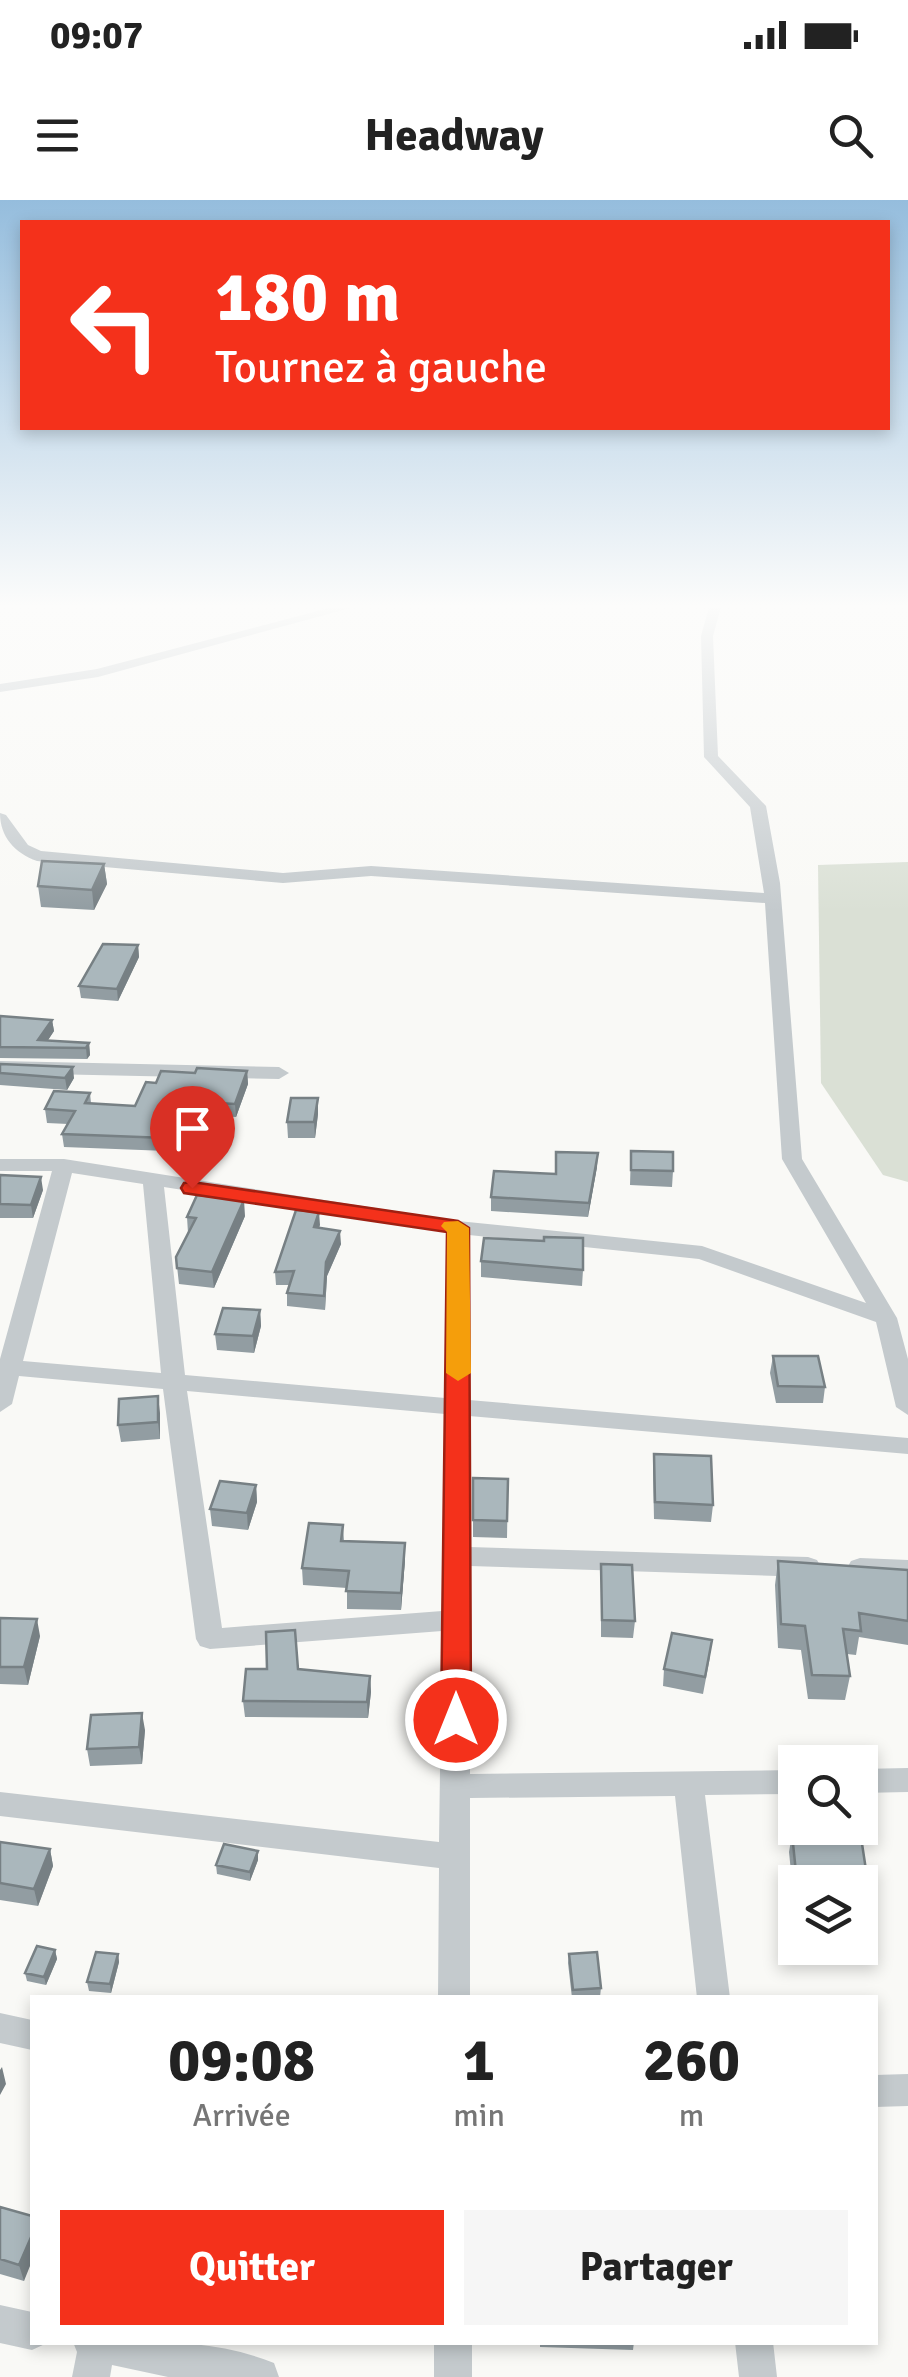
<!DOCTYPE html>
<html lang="fr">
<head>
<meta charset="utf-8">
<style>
	body { margin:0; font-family:Signika,sans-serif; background:#f6f6f6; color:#222; height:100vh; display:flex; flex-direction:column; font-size:38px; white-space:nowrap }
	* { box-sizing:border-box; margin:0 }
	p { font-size:32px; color:#767676 }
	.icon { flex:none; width:55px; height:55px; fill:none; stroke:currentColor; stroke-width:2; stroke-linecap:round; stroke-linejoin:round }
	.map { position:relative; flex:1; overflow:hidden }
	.details { position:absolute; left:30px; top:1795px; width:848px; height:350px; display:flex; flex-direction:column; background:#fff; border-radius:0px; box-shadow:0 5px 15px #0003 }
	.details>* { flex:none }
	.top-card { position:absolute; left:20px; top:20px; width:870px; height:210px; border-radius:0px; box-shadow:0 5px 15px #0003; background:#f4311b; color:#fff; overflow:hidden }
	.tools { position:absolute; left:778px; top:1545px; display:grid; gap:20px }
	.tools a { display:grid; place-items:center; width:100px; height:100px; border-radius:0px; background:#fff; box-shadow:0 5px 15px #0003; font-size:50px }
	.pin { position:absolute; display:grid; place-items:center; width:85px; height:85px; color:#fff; margin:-102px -42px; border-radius:50% 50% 50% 0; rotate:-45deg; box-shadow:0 0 10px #0007 }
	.pin .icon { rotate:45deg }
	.me { position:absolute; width:110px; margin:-55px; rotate:0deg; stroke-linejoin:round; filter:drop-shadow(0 0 8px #0008) }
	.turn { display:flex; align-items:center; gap:35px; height:210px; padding:0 30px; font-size:45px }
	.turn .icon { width:130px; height:130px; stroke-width:2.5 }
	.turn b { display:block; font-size:70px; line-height:85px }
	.eta { display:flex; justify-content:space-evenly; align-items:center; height:170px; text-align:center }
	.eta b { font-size:60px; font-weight:700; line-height:70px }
	.action { display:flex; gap:20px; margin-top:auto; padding:20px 30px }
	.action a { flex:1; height:115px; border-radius:0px; background:#f4311b; color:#fff; font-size:40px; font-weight:700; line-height:115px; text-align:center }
	.action a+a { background:#f6f6f6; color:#222 }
	.status { display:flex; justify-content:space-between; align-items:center; height:70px; padding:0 50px; background:#fff; direction:ltr }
	.status svg { height:28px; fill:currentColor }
	header { display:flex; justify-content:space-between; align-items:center; height:130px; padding:0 30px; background:#fff; font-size:45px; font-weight:700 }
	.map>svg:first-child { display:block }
</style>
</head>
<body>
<div class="status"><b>09:07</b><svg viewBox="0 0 49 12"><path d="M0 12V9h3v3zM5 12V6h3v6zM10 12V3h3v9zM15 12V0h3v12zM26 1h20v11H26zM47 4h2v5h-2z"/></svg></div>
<header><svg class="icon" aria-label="menu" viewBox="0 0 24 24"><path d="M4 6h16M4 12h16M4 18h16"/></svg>Headway<svg class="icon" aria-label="search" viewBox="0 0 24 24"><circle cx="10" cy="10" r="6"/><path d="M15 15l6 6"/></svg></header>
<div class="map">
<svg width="908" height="2177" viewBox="0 0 908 2177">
	<rect width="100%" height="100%" fill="#f9f9f6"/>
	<path fill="#dae0d5" d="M908 662V982L883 975 821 883 818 665Z"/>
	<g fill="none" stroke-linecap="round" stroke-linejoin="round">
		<path fill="#c4cacd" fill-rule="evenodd" d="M333 407H354L98 477 0 492V484L97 469Z
			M709 407H721L713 436 718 556 766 606 780 683 802 959 897 1118 908 1159V1215L896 1207 876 1122 699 1059 469 1035V1200L908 1238V1254L469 1216V1347L808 1357 817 1360 821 1367 817 1374 808 1377 470 1366V1574L795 1570V1594L705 1595 730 1798H697L675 1596 470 1598V1798H438L439 1668 0 1616V1592L439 1642 442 1431 210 1449 200 1446 196 1439 163 1189 19 1176 12 1204 0 1212V1159L52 971H0V959H64L458 1021 702 1046 866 1103 782 959 765 703 371 676 283 683 37 661C15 653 0 637 0 613L6 615 28 645 41 651 283 673 371 666 764 693 750 607 704 557 701 436ZM72 973 143 984 161 1173 23 1161ZM164 987 447 1032 445 1198 185 1175ZM187 1191 445 1214 442 1411 222 1428Z
			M0 861 279 867 289 873 279 879 0 873Z
			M860 1358 908 1360V1380L851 1375 847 1368 851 1361Z
			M908 1568V1592L860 1593V1569Z
			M0 1813 32 1820V1850L0 1843Z
			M908 1874V1906L875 1907V1875Z
			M0 2105 32 2112V2142L45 2144 32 2150 0 2143Z
			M73 2142C140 2142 210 2137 274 2163L279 2177H168L112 2165 110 2177H72L77 2152Z
			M434 2142H472V2177H434Z
			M735 2142H773L777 2177H739Z"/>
	</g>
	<path fill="#929da2" d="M104 664 107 684 94 710 41 707 38 686Z
		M138 745 139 757 118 801 81 798 79 786Z
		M0 816 52 820 54 831 47 841 89 843 90 855 87 859 0 858Z
		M0 864 74 878 67 890 0 885Z
		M247 871 248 884 236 917 183 914 167 951 64 947 62 934 68 924 47 923 45 909 90 893 91 903 135 906 156 883 195 873Z
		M318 898V914L315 938H288L287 922Z
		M631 951 673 971 672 987 630 985Z
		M597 967 588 1017 491 1011V997L555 974Z
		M0 975 43 990 33 1018H0Z
		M319 1012V1028L341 1044 327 1076 325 1110 287 1106V1093L290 1085H276L275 1072Z
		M245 1016 214 1088 179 1084 176 1057 188 1033 187 1017Z
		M481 1061 583 1070 582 1086 481 1077Z
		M260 1110 261 1126 254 1153 217 1150 215 1134Z
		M773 1156 825 1187 823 1203H776L770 1173Z
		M160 1213V1239L121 1242 118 1225Z
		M654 1254 713 1305 711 1322 654 1319 653 1271Z
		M473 1278 508 1279 507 1338 473 1337Z
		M256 1285 257 1302 248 1330 212 1326 210 1309Z
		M343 1325 344 1341 405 1343V1360L401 1410 347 1409V1388L303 1385 302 1368Z
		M778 1361 908 1370V1445L859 1437 856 1455 847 1454 850 1476 845 1500 808 1499 801 1450 778 1448 775 1385Z
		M601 1364 635 1421 633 1438 601 1437Z
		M0 1418 40 1436 28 1485 0 1484Z
		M710 1457 703 1494 663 1486 664 1469Z
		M298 1469 370 1476 371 1492 368 1518 245 1517 243 1501Z
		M145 1530 142 1564 90 1566 87 1549Z
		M792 1634 861 1637 871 1703 867 1720 860 1719V1682H795V1712L789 1652Z
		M0 1642 50 1649 53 1666 38 1706 0 1700Z
		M258 1651V1660L250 1681 217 1674 216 1665Z
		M55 1750 57 1759 46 1785 27 1781 25 1773Z
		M118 1754 119 1762 111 1793 89 1791 87 1782Z
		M569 1754 601 1788 600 1797 572 1798 568 1763Z
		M0 2007 32 2016 24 2081 0 2074Z
		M540 2142H634L633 2150 540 2147Z"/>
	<path fill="#778084" d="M104 664 107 684 94 710 92 690Z
		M138 745 139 757 118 801 117 789Z
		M52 820 54 831 43 848 38 840Z
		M89 843 90 855 87 859 86 848Z
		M73 867 74 878 67 890 65 878Z
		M247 871 248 884 236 917 235 904Z
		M318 898V914L315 938 314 922Z
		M182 901 183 914 167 951 166 938Z
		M598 953 597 967 588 1017 589 1003Z
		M41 977 43 990 33 1018 31 1005Z
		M244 1000 245 1016 214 1088 212 1072Z
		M319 1012 320 1025 315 1041 314 1027Z
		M340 1031 341 1044 327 1076 325 1110 326 1062Z
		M260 1110 261 1126 254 1153 253 1136Z
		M158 1196 160 1213V1239L158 1222Z
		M256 1285 257 1302 248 1330 247 1313Z
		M405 1343V1360L401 1410V1393Z
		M37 1419 40 1436 28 1485 24 1467Z
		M370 1476 371 1492 368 1518 367 1502Z
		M142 1513 145 1530 142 1564 139 1547Z
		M50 1649 53 1666 38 1706 34 1689Z
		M258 1651V1660L250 1681V1672Z
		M55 1750 57 1759 46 1785 44 1777Z
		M118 1754 119 1762 111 1793 110 1784Z
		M2 1867 6 1884 0 1895V1870Z
		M32 2035V2061L24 2081 19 2065Z"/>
	<path fill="#aab7bc" stroke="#778084" stroke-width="2.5" d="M42 661 104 664 92 690 38 686Z
		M103 744 138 745 117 789 79 786Z
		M0 816 52 820 38 840 89 843 86 848 0 847Z
		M0 864 73 867 65 878 0 873Z
		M197 868 247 871 235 904 182 901 166 938 62 934 75 911 45 909 54 891 90 893 85 903 135 906 146 882 156 883 161 871 195 873Z
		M291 898H318L314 922H287Z
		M631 951 673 952V971L631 970Z
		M556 952 598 953 589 1003 491 997 494 971 556 974Z
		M0 975 41 977 31 1005 0 1004Z
		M197 995 244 1000 212 1072 177 1068 176 1057 196 1018 187 1017Z
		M296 1010 319 1012 314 1027 340 1031 326 1062 324 1096 287 1093 294 1071 275 1072Z
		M544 1037 583 1038V1070L481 1061 484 1038 544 1041Z
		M223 1108 260 1110 253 1136 215 1134Z
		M773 1156H818L825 1187 778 1186Z
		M158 1196V1222L118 1225 119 1199Z
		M654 1254 711 1256 713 1305 655 1302Z
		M473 1278 508 1279 507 1321 473 1320Z
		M220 1281 256 1285 247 1313 210 1309Z
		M309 1323 343 1325 341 1341 405 1343 401 1393 346 1391 349 1371 302 1368Z
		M778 1361 908 1370V1421L859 1413 861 1431 843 1429 850 1476 812 1475 805 1426 781 1424Z
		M601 1364 632 1365 635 1421 602 1420Z
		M0 1418 37 1419 24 1467H0Z
		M295 1430 298 1469 370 1476 367 1502 243 1501 246 1469H267L266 1432Z
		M672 1433 712 1440 705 1477 664 1469Z
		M142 1513 139 1547 87 1549 91 1515Z
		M792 1634 861 1637 871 1703 860 1702V1682H797Z
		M0 1642 50 1649 34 1689 0 1683Z
		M224 1644 258 1651 250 1672 216 1665Z
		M37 1746 55 1750 44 1777 25 1773Z
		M96 1752 118 1754 110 1784 87 1782Z
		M597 1752 601 1788 573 1790 569 1754Z
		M0 2007 32 2016V2035L19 2065 0 2059Z"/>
	<linearGradient id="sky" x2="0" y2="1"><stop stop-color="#95bddd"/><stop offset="0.57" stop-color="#fcfcfb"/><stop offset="1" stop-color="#fcfcfb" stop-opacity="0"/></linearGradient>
	<rect width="908" height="712" fill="url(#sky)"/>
	<path fill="#f4311b" stroke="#9f2012" stroke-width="2.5" d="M192 982 458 1021 469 1028 471 1520 466 1528 456 1531 446 1528 441 1520 447 1032 184 993 181 988 184 983Z"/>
	<path fill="#f59e0b" d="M458 1021 469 1028 471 1173 458 1181 446 1173 447 1032 441 1026 444 1022Z"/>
</svg>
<div class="tools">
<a><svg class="icon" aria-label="search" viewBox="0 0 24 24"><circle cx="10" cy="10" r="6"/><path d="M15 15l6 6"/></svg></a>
<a><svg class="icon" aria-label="layers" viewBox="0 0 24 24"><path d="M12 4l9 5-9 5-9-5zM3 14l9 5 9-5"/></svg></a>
</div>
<div class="pin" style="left:192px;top:988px;background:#d93025"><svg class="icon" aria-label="arrive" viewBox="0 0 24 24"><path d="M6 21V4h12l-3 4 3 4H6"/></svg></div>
<svg class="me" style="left:456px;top:1520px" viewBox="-20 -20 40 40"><circle r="17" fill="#f4311b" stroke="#fff" stroke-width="3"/><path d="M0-11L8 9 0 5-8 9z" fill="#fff"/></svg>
<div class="top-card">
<div class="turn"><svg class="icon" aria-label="left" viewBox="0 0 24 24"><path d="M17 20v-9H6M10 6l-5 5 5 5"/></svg><div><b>180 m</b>Tournez à gauche</div></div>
</div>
<section class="details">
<div class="eta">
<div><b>09:08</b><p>Arrivée</p></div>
<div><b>1</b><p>min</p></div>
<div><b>260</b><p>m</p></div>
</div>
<div class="action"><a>Quitter</a><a>Partager</a></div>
</section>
</div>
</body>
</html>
